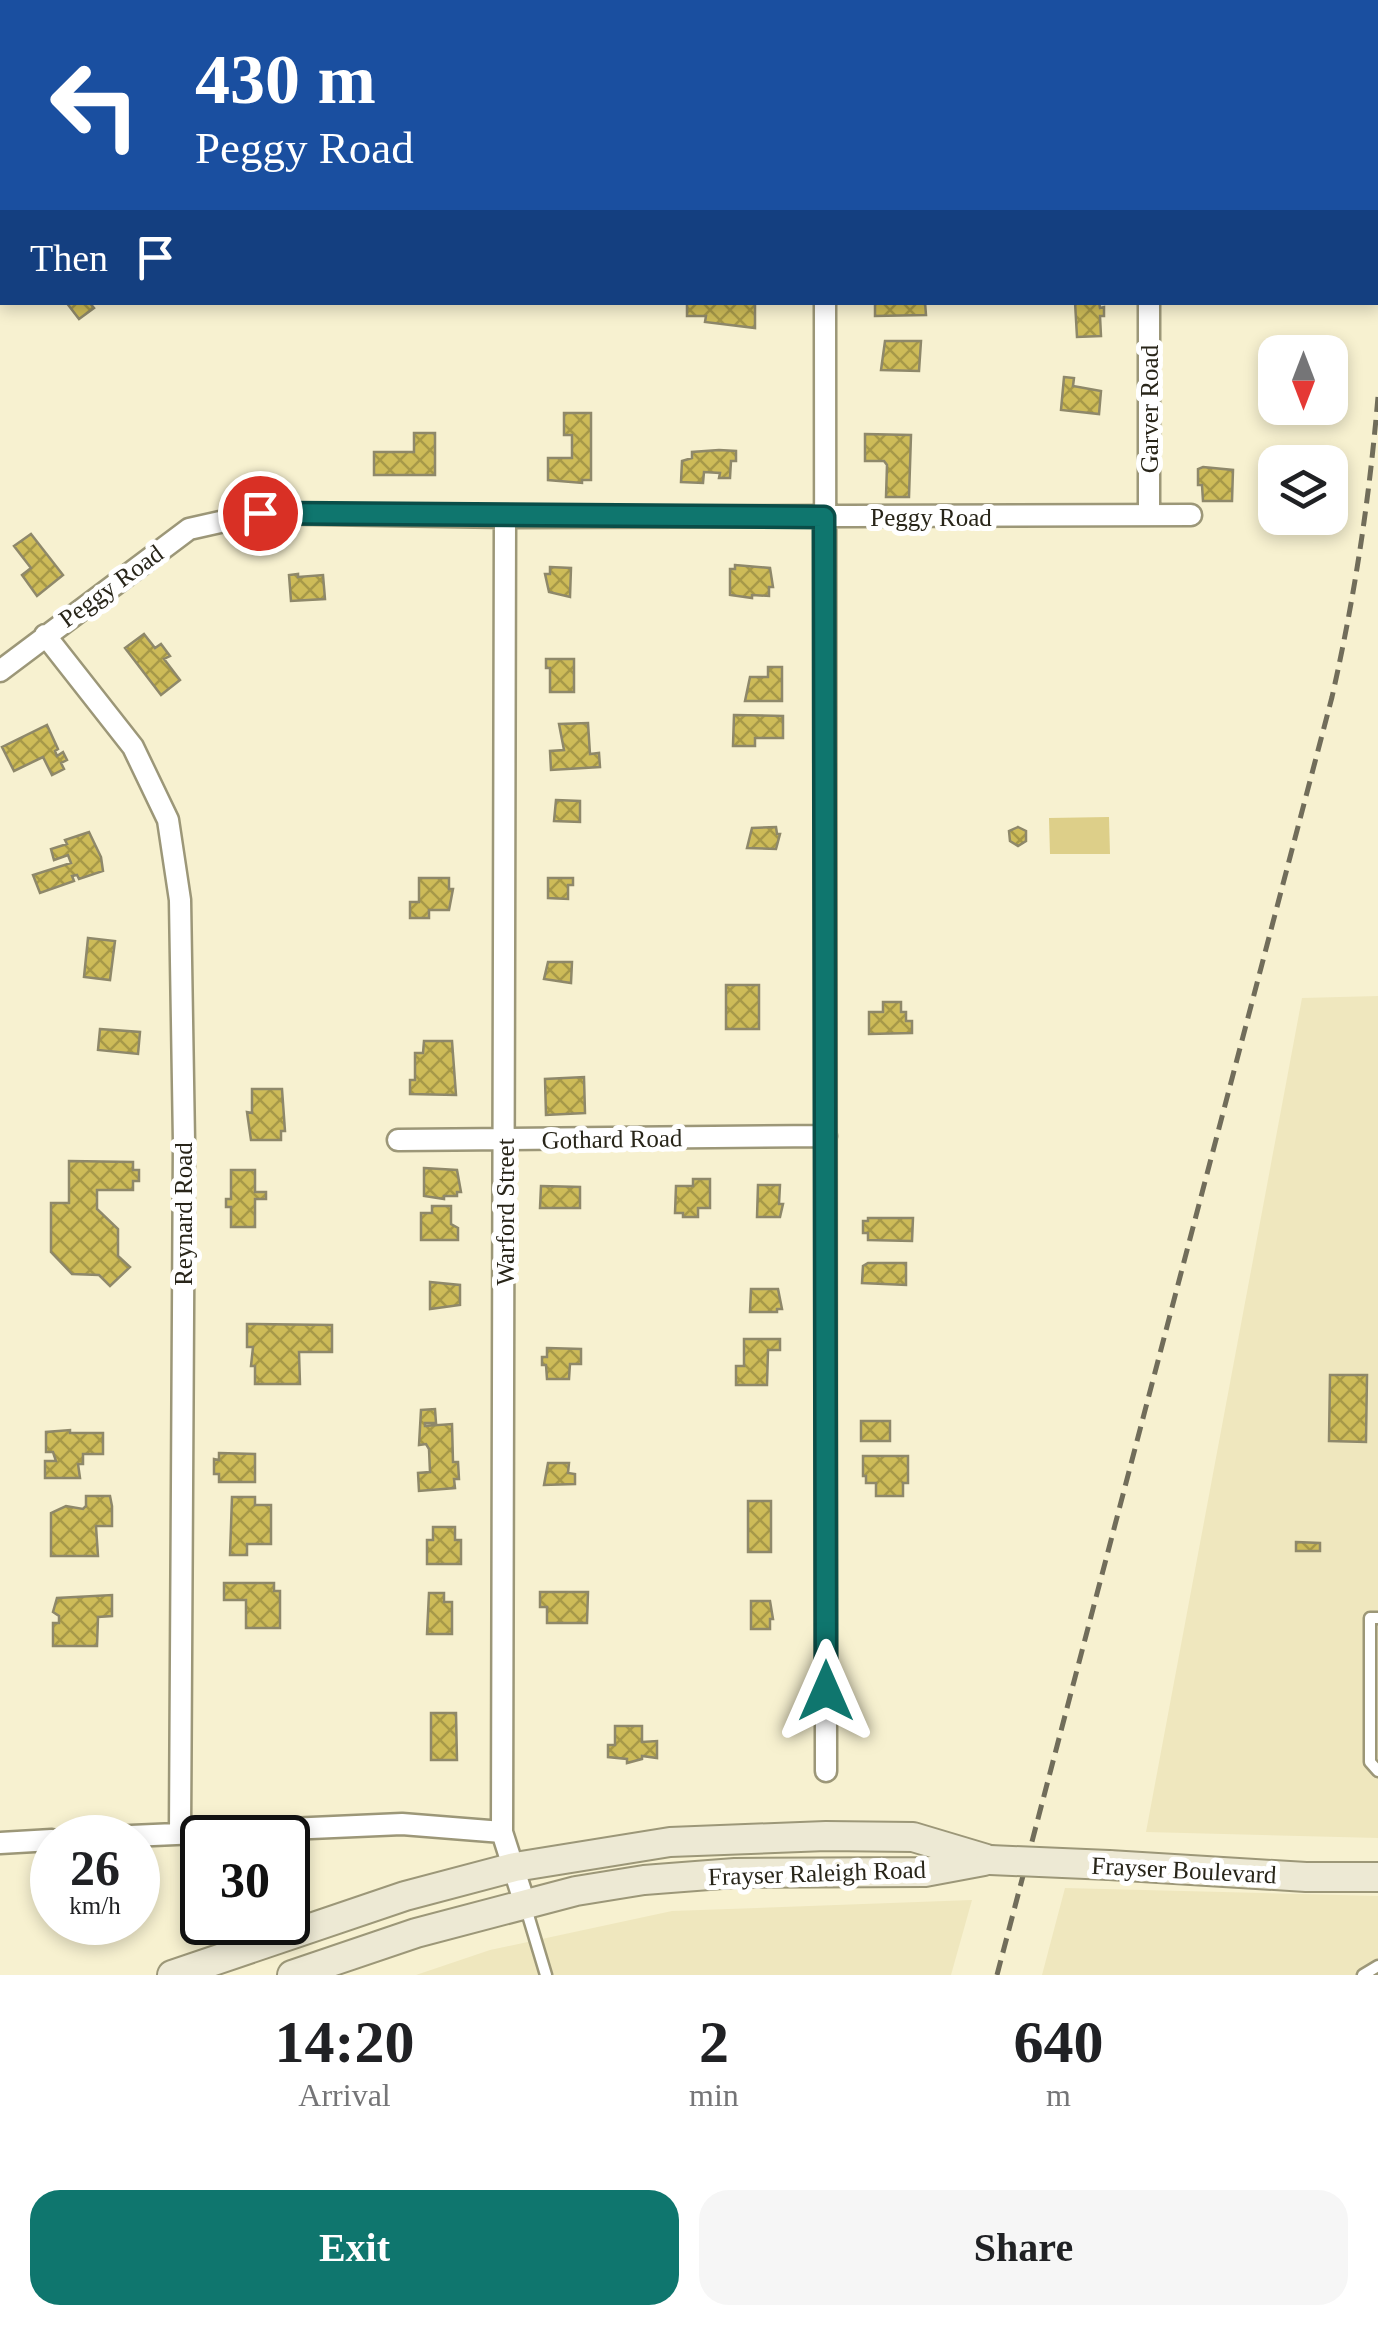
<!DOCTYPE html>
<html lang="en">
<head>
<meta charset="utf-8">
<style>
	body { margin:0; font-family:"Times New Roman",serif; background:#f6f6f6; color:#202124; height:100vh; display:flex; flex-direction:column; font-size:38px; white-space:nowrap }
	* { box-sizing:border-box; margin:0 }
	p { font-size:32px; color:#757577 }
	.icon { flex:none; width:55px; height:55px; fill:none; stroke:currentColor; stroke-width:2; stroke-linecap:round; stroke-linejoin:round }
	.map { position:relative; height:1975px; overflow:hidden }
	.panel { display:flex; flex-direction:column; background:#fff; flex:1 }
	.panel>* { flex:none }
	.top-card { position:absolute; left:0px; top:0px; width:1380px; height:305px; box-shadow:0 5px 15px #0003; background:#1a4fa0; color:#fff; overflow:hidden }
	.needle { width:65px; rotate:180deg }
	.fabs { position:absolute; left:1258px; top:335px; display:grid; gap:20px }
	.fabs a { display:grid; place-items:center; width:90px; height:90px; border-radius:20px; background:#fff; box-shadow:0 5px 15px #0003; font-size:50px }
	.speed { position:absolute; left:30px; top:1815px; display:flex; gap:20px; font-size:50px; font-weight:700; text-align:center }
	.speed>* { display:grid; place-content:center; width:130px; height:130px; border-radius:50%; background:#fff; box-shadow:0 5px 15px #0003; line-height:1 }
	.speed small { font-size:25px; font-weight:400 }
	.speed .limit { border:5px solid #111; border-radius:15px; background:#fff; color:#111 }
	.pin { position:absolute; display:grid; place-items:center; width:85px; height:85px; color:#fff; margin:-42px; border:5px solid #fff; border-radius:50%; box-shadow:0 2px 10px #0007 }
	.me { position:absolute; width:110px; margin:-55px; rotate:0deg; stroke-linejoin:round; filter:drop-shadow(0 0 8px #0008) }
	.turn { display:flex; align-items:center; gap:35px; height:210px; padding:0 30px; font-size:45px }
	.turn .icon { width:130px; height:130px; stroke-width:2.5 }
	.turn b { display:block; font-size:70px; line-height:85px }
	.then { display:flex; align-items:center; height:95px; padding:0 30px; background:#0003; gap:20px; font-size:38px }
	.eta { display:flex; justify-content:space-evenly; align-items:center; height:170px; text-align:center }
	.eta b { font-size:60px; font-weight:600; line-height:70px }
	.button { display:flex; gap:20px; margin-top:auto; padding:20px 30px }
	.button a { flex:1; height:115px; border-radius:30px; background:#0f766e; color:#fff; font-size:40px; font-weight:600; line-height:115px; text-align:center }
	.button a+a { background:#f6f6f6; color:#202124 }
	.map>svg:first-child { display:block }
</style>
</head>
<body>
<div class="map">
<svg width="1378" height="1975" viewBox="0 0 1378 1975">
	<defs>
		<pattern id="building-cross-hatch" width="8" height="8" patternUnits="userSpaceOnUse" patternTransform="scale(2.5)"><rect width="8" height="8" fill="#cdbb58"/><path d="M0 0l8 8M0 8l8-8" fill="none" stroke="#a69848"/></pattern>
	</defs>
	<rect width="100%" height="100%" fill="#f7f1d0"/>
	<path fill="#efe7be" d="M1378 996V1838L1146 1832 1302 998Z
		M1065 1888 1378 1896V1975H1042Z
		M972 1900 951 1975H416L490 1950 672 1911Z"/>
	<path fill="#ddcf89" d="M1109 817 1110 854H1050L1049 818Z"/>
	<path fill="url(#building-cross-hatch)" stroke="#8e886a" stroke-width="2.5" d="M66 302H89L94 308 79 319Z
		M687 302 755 303V328L705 322 706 316H687Z
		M875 302H925L926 315 875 316Z
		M1075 302H1099L1100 308 1104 307V316H1100L1101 336 1077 337Z
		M885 341H921L919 371 881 370Z
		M1064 377 1074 378 1073 386 1101 391 1099 414 1061 410Z
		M564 413H591V480H582V483L548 480V458H572V435H564Z
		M414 433H435V475H374V452H414Z
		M865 434 911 435 909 497H886L887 465 884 461H865Z
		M719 450 736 451V461H731L730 478H719L720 473 704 472 703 483 681 482 682 461 692 458V452Z
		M1203 467 1233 470 1232 501H1203L1202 485H1198V469Z
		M31 534 63 575 37 596 22 575 31 568 14 546Z
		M735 565 770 568 773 587H769V596L752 595V598L730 595V569H735Z
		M550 567 571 568 570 597 549 592 545 574H550Z
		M298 574V577L323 575 325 599 291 601 289 575Z
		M144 634 155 648 161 644 170 656 164 659 180 680 161 695 125 648Z
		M546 659H574V692H550V668H546Z
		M768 667H782V701H745L750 677H768Z
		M734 715 783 716V738H755V746H733Z
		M588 723 590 754 599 753 600 767 551 770 550 751 564 750 559 724Z
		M47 725 58 749 55 751 57 756 63 752 67 760 61 763 64 769 52 775 43 757 14 771 2 747Z
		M556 800 580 801V822L554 821Z
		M776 827 777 834H780L776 849 747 848 752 828Z
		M1018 827 1026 831V841L1018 846 1010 841 1009 831Z
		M89 832 101 857 103 871 79 879 77 875 72 876 74 881 40 893 33 875 71 863 68 855 54 860 51 849 67 844 65 840Z
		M419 878H449V889H453L449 910H429V918H410V902H419Z
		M548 878H573V885H568V899L548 898Z
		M88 938 115 941 110 980 84 977Z
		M548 962H572L571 983 544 979Z
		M726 985H759V1029H726Z
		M883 1002H901V1012H906V1021H912V1033L869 1034V1012H883Z
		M100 1029 140 1032 138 1054 98 1050Z
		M424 1041H452L456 1095 410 1094V1080H415V1053H423Z
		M584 1077 585 1113 546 1115 545 1079Z
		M252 1089H282L285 1131H281V1140H251L247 1112 252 1113Z
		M69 1161 133 1162V1170H139V1181H133V1190H97V1209L118 1229V1256L130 1267 110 1286 99 1275 72 1274 51 1252V1203H69Z
		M424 1168 457 1170 461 1192H457V1196H444V1199L424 1196Z
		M231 1170H255V1192H266V1199H255V1227H231V1207H226V1199H231Z
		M693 1179H710V1208H698V1217H683V1213H675L676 1186H693Z
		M758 1185H780L779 1204H783L780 1217H757Z
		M541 1186 580 1187V1208H540Z
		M432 1206H451V1224L458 1228V1240H421V1213H432Z
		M868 1218H913L912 1241 868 1240V1233H863V1221H868Z
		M868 1263H906V1285L862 1283 863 1266Z
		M430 1282 460 1285V1305L430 1309Z
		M751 1289H778L782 1309H777V1312H750Z
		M247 1324 332 1325V1352H299L300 1384H255V1366H251L253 1347H247Z
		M744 1339H780V1350H768L767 1385H736V1366H744Z
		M547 1348 581 1349V1364H570L569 1379H547L546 1365H542V1357H547Z
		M1330 1375H1367L1366 1442 1329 1441Z
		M435 1409 436 1423H425V1426L452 1424 453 1462H458L459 1479H454L455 1488 419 1491 418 1473 430 1472 429 1449 426 1444 419 1445 421 1410Z
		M861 1421H890V1441H861Z
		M70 1430V1433H103V1454H83V1464H78L80 1478H45V1461H56L53 1452H46V1432Z
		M219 1453 255 1454V1482H219V1474H214V1459L219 1460Z
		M863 1456H908V1483H903V1496H876V1483H866V1476H863Z
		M548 1463H569L568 1473 575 1474V1484L544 1485Z
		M86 1496H110L112 1506V1526H96L98 1556H51V1513L66 1506 83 1509 86 1506Z
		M232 1497H255V1505H271V1544H247V1555H230Z
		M748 1501H771V1552H748Z
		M433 1527H455V1540H461V1564H427V1540H433Z
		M1296 1542 1320 1543V1551H1296Z
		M224 1583H274V1591H280V1628H246V1600H224Z
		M540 1592H588L587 1623H547V1607H540Z
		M429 1593H444V1602H452V1634H427Z
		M112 1595V1616L98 1617 97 1646H53V1623H59V1616L53 1612 57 1598Z
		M751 1601H770L773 1619H770V1629H751Z
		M431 1713H456L457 1760H431Z
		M615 1726H642V1742L657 1741V1758L642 1756V1759L627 1763V1759L608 1757V1745H615Z"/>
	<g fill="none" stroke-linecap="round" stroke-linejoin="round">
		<defs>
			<path id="service" d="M1378 1618H1370V1762L1378 1771
				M525 1905 546 1975
				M1363 1975 1378 1966"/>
			<path id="minor" d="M201 2V0
				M826 2V0
				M1149 2V0
				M0 249 2 247
				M825 302 826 1771
				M1149 515V302
				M505 517 502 1832 525 1904
				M45 635 133 747 168 820 180 900 184 1142 180 1832
				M0 671 189 529 260 513 505 517 1191 515
				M398 1140 826 1136
				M85 1838 402 1824 502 1832
				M0 1843 52 1840"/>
			<path id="secondary" d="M1109 1865 1306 1877H1378
				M172 1975 405 1896 515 1867 670 1842 826 1836 913 1837 990 1860
				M292 1975 416 1933 576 1891 644 1880 735 1873 925 1872 984 1861"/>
		</defs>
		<use href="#service" stroke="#9c9778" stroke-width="15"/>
		<use href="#minor" stroke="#9c9778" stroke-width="25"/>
		<use href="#secondary" stroke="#9c9778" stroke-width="32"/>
		<use href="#service" stroke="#fff" stroke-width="10"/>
		<use href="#minor" stroke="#fff" stroke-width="20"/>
		<use href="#secondary" stroke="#ede9d4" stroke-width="28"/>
		<path stroke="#716d5a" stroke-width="5" stroke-dasharray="15 8" stroke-linecap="butt" d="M997 1975 1332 697C1355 595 1369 501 1378 397"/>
		<defs>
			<path id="secondary-bridge" d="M990 1860 1109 1865"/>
		</defs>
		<use href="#secondary-bridge" stroke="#9c9778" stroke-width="32" stroke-linecap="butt"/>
		<use href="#secondary-bridge" stroke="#ede9d4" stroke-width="28"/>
	</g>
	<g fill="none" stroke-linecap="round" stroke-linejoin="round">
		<defs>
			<path id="route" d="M260 513 824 517 826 1691"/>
		</defs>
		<use href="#route" stroke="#0a4d48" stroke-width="25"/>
		<use href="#route" stroke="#0f766e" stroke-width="18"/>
	</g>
	<g text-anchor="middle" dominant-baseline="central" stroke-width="10" stroke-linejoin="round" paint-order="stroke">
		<g font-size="25" fill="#282519" stroke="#fff">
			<text transform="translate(1149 409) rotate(-90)">Garver Road</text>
			<text x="931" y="517">Peggy Road</text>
			<text transform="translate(111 586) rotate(-36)">Peggy Road</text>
			<text transform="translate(612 1139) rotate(-1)">Gothard Road</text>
			<text transform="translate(505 1212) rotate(-90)">Warford Street</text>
			<text transform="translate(183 1214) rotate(-90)">Reynard Road</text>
			<text transform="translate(1184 1870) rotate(3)">Frayser Boulevard</text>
			<text transform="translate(817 1873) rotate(-2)">Frayser Raleigh Road</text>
		</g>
	</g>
</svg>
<div class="fabs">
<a><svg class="needle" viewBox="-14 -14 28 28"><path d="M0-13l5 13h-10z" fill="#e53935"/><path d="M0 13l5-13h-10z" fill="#757577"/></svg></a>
<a><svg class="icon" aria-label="layers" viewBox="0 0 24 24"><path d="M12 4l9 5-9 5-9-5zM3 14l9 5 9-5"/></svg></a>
</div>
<div class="speed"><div>26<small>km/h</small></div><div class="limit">30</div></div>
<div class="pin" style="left:260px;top:513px;background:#d93025"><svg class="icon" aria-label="arrive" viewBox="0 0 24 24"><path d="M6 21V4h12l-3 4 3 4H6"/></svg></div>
<svg class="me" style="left:826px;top:1691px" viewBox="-20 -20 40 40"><path d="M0-17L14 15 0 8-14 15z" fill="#0f766e" stroke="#fff" stroke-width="4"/></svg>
<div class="top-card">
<div class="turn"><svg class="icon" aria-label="left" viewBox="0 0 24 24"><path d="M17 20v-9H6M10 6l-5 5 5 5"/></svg><div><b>430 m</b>Peggy Road</div></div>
<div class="then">Then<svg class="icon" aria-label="arrive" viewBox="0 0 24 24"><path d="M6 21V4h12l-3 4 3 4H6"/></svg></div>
</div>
</div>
<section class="panel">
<div class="eta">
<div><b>14:20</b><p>Arrival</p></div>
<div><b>2</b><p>min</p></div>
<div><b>640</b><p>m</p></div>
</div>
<div class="button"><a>Exit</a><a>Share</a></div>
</section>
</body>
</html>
